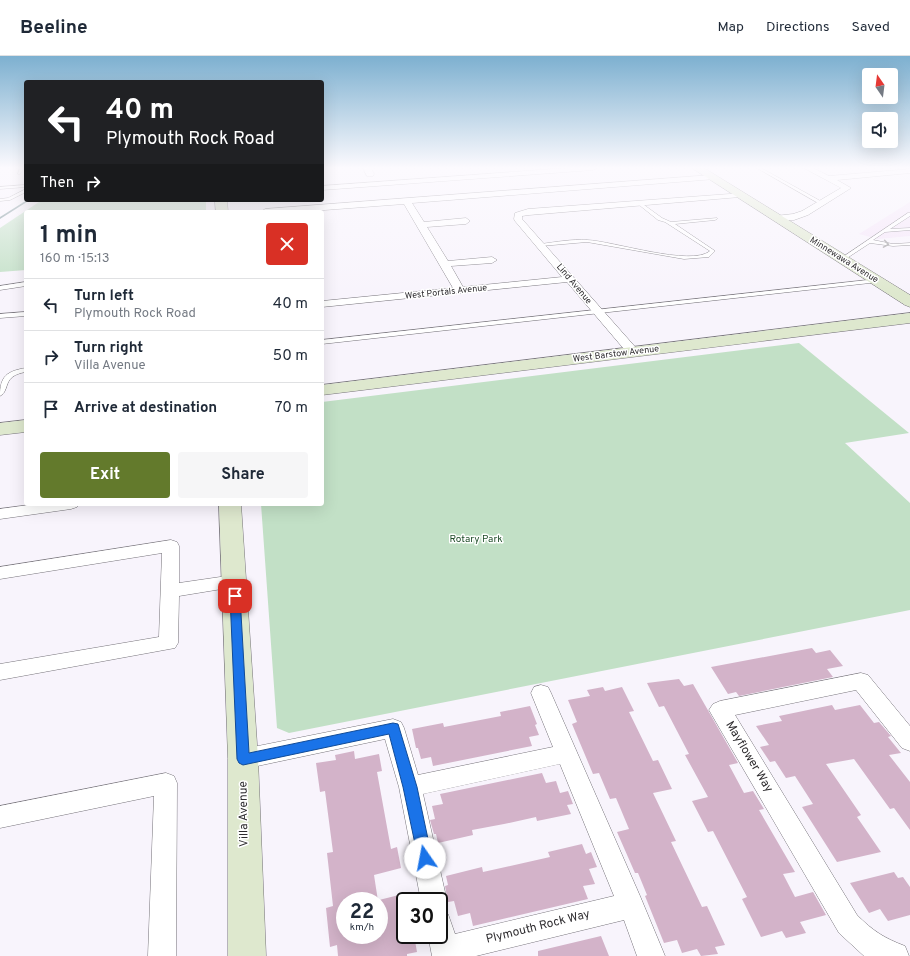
<!DOCTYPE html>
<html lang="en">
<head>
<meta charset="utf-8">
<style>
	body { margin:0; font-family:Overpass,sans-serif; background:#f6f6f7; color:#1f2937; height:100vh; display:flex; flex-direction:column; font-size:15px; white-space:nowrap }
	* { box-sizing:border-box; margin:0 }
	p { font-size:13px; color:#747a83 }
	.icon { flex:none; width:22px; height:22px; fill:none; stroke:currentColor; stroke-width:2; stroke-linecap:round; stroke-linejoin:round }
	.map { position:relative; flex:1; overflow:hidden }
	.panel { position:absolute; left:24px; top:154px; width:300px; height:296px; display:flex; flex-direction:column; background:#fff; border-radius:4px; box-shadow:0 4px 16px #0002 }
	.panel>* { flex:none }
	.hud { position:absolute; left:24px; top:24px; width:300px; height:122px; border-radius:4px; box-shadow:0 4px 16px #0002; background:#202124; color:#fff; overflow:hidden }
	.needle { width:26px; rotate:346deg }
	.controls { position:absolute; left:862px; top:12px; display:grid; gap:8px }
	.controls a { display:grid; place-items:center; width:36px; height:36px; border-radius:4px; background:#fff; box-shadow:0 4px 16px #0002; font-size:20px }
	.speed { position:absolute; left:336px; top:836px; display:flex; gap:8px; font-size:20px; font-weight:700; text-align:center }
	.speed>* { display:grid; place-content:center; width:52px; height:52px; border-radius:50%; background:#fff; box-shadow:0 4px 16px #0002; line-height:1 }
	.speed small { font-size:10px; font-weight:400 }
	.speed .limit { border:2px solid #111; border-radius:6px; background:#fff; color:#111 }
	.pin { position:absolute; display:grid; place-items:center; width:34px; height:34px; color:#fff; margin:-17px; border-radius:8px; box-shadow:0 2px 6px #0006 }
	.me { position:absolute; width:44px; margin:-22px; rotate:348deg; stroke-linejoin:round; filter:drop-shadow(0 0 3px #0008) }
	.turn { display:flex; align-items:center; gap:14px; height:84px; padding:0 16px; font-size:18px }
	.turn .icon { width:52px; height:52px; stroke-width:2.5 }
	.turn b { display:block; font-size:28px; line-height:34px }
	.then { display:flex; align-items:center; height:38px; padding:0 16px; background:#0003; gap:8px; font-size:15px }
	.round { display:grid; place-items:center; flex:none; width:42px; height:42px; border-radius:4px; background:#f6f6f7 }
	.head { display:flex; align-items:center; justify-content:space-between; height:68px; padding:0 16px }
	h1 { font-size:24px; font-weight:700; line-height:30px }
	.primary-button { display:flex; gap:8px; margin-top:auto; padding:8px 16px }
	.primary-button a { flex:1; height:46px; border-radius:4px; background:#637a2c; color:#fff; font-size:16px; font-weight:700; line-height:46px; text-align:center }
	.primary-button a+a { background:#f6f6f7; color:#1f2937 }
	ul { padding:0; list-style:none }
	li { display:flex; align-items:center; gap:12px; height:52px; padding:0 16px; border-top:1px solid #e0e1e3 }
	li div { flex:1 }
	li b { display:block; font-size:15px }
	li em { font-style:normal }
	header { display:flex; align-items:center; gap:24px; box-sizing:border-box; height:56px; padding:0 20px; background:#fff; border-bottom:1px solid #e0e1e3 }
	header strong { font-size:19px }
	nav { display:flex; gap:22px; margin-inline-start:auto; font-size:14px }
	.map>svg:first-child { display:block }
</style>
</head>
<body>
<header>
<strong>Beeline</strong>
<nav><a>Map</a><a>Directions</a><a>Saved</a></nav>
</header>
<div class="map">
<svg width="910" height="900" viewBox="0 0 910 900">
	<rect width="100%" height="100%" fill="#f8f4fc"/>
	<path fill="#f5e6f9" d="M910 146V180L878 183 859 178Z"/>
	<path fill="#c2e0c6" d="M42 144H206V156H26V214L0 216V172Z
		M799 287 909 377 845 387 910 447V554L289 677 277 672 261 448H322V346Z"/>
	<g fill="none" stroke-linecap="round" stroke-linejoin="round">
		<path fill="#668488" fill-rule="evenodd" d="M27 144H30L0 163V161Z"/>
	</g>
	<path fill="#d3b3c9" d="M812 592 816 597 830 594 843 610 827 613 833 621 739 640 736 636 728 638 711 611Z
		M679 623 684 630 693 628 738 707 729 709 744 737 753 735 764 753 759 754 795 816 783 818 795 841 813 836 826 859 800 866 806 877 786 882 782 875 761 881 742 843 747 841 713 775 708 776 692 745 708 741 685 699 689 698 664 650 659 651 647 627Z
		M603 631 605 635 622 631 634 655 629 656 653 705 658 704 672 733 653 737 676 785 671 786 702 851 707 850 725 889 715 891 718 898 701 900 697 893 682 897 677 884 664 887 645 840 647 839 638 817H635L617 776 629 773 616 742 610 743 599 717 593 718 572 668 577 666 568 644 590 640 587 634Z
		M832 649 835 654 860 649 874 667 879 666 891 680 888 681 901 697 889 699 910 726V774L894 752 890 753 854 703 826 708 861 759 857 761 881 796 837 806 802 751 813 748 795 720 786 722 775 705 770 706 760 691 769 689 756 670 782 665 779 660Z
		M530 650 537 668 535 669 539 679 529 681 532 690 433 710 431 701 421 703 418 692H416L412 673 443 667 444 671 501 660 500 656Z
		M354 695 355 703 379 698 382 715 377 716 391 793 397 791 401 812 374 819 378 845H345V879H379V844L399 839 405 879H414L417 896 407 898V900H338L337 889 330 891 326 852 333 850 327 797 333 796 325 735 320 736 316 707 336 704 335 699Z
		M542 717 546 727 556 725 560 737 568 735 573 748 567 749 571 758 537 765 536 761 504 768 472 774 473 779 438 787 436 778H434L430 764 435 763 432 750 443 748 440 738Z
		M582 788 586 798 591 796 597 811 589 813 595 828 583 830 588 843 473 870 470 857 458 860 454 845 448 846 445 830 448 829 446 820 482 811 483 816 550 801 548 796Z
		M894 816 898 822 903 821 910 831V859L888 865 880 853 869 857 850 827Z
		M601 880 609 900H538V895Z"/>
	<g fill="none" stroke-linecap="round" stroke-linejoin="round">
		<defs>
			<path id="service" d="M20 112H24L20 118H18Z
				M757 112H761L824 147 820 148Z
				M26 129V131L0 133V131Z
				M26 133V136L10 144 0 145V143L8 142Z
				M640 146 662 162 671 166 717 162V163L715 164 675 168 715 195 709 201 684 203 587 186 541 190 539 189 541 188C556 186 572 183 587 184 613 185 691 211 710 195L665 166 658 164 638 148V146Z
				M908 157H910V160L890 173 910 172V174L885 176 873 184 893 188 910 187V189L893 190 870 187 844 204 840 203Z
				M877 223 879 224V226L322 288V284Z
				M26 226V230L0 234V230Z
				M26 256V260L0 262V258Z
				M26 312V316C1 320 11 334 0 340 0 320 7 315 26 312Z"/>
			<path id="minor" d="M363 112H371L374 118 373 120H367Z
				M567 112H597L593 114 322 134V130Z
				M804 112H813L829 120 910 113V117L837 124 851 132 808 159 794 164H775L774 162 775 160 793 158 802 155 841 132Z
				M712 119 716 121 715 123 412 147 424 166 466 162 470 165 466 168 427 171 448 205 492 201 497 204 492 207 451 210 463 231 562 221 515 165 514 163 515 157 528 153 743 137 744 139 743 141H740L529 159 522 160V163L637 293 639 296 637 299H629L567 226 322 251V245L453 232 404 148 298 156H261L265 153Z
				M36 448H79L77 451 71 453 0 463V453Z
				M171 484 177 486 179 490V527L234 519 240 521 243 525 240 529 234 531 179 540 178 587 175 592 0 624V608L159 581 162 497 0 523V511Z
				M861 617 868 619 910 670V695L902 692 856 634 735 659 857 859C873 875 884 882 905 890L909 900H864L839 877 709 654 713 648 720 645Z
				M541 629 548 631 551 637 640 840 665 900H637L624 864 476 900H432L428 879H439V845H421L399 731 385 683 243 713 235 710 232 703 235 696 243 693 393 663 401 666 404 672 418 719 553 691 531 637 534 631ZM560 708 614 840 455 878 448 858 441 855 443 854 447 845 423 738Z
				M166 717 174 720 177 727 176 900H148L154 740 0 772V750Z"/>
			<path id="secondary" d="M692 112H704L910 239V251L905 249Z
				M215 144H227L228 156H216Z
				M910 257V267L322 339V329Z
				M26 364V376L0 379V367Z
				M219 448H241L258 703 266 900H228V703Z"/>
		</defs>
		<use href="#service" stroke="#76737a" stroke-width="1"/>
		<use href="#minor" stroke="#76737a" stroke-width="1"/>
		<use href="#secondary" stroke="#76737a" stroke-width="1"/>
		<use href="#service" fill="#fff" fill-rule="evenodd"/>
		<use href="#minor" fill="#fff" fill-rule="evenodd"/>
		<use href="#secondary" fill="#dee8ce" fill-rule="evenodd"/>
	</g>
	<defs><path id="oneway-chevron" d="M-2-3.5L2.5 0L-2 3.5" fill="none" stroke-width="1.6" stroke-linecap="round" stroke-linejoin="round"/></defs>
	<use stroke="#a1a0a2" href="#oneway-chevron" transform="translate(886 188) rotate(9)"/>
	<linearGradient id="sky" x2="0" y2="1"><stop stop-color="#7db0d0"/><stop offset="0.47" stop-color="#fcfafe"/><stop offset="1" stop-color="#fcfafe" stop-opacity="0"/></linearGradient>
	<rect width="910" height="238" fill="url(#sky)"/>
	<path fill="#1a73e8" stroke="#114b97" d="M235 536 239 537 240 540 249 697 393 667 398 668 417 731 432 802 430 807 425 809 420 807 418 802 403 731 389 678 243 709 239 707 237 703 230 540 232 537Z"/>
	<g text-anchor="middle" dominant-baseline="central" stroke-width="3" stroke-linejoin="round" paint-order="stroke">
		<g font-size="9" fill="#2f2d30" stroke="#fff">
			<text transform="translate(844 204) rotate(32)">Minnewawa Avenue</text>
			<text transform="translate(574 228) rotate(50)">Lind Avenue</text>
			<text transform="translate(446 236) rotate(-6)">West Portals Avenue</text>
			<text transform="translate(616 298) rotate(-7)">West Barstow Avenue</text>
		</g>
		<g font-size="10" fill="#204d2a" stroke="#fff">
			<text x="476" y="483">Rotary Park</text>
		</g>
		<g font-size="12" fill="#2f2d30" stroke="#fff">
			<text transform="translate(749 701) rotate(59)">Mayflower Way</text>
			<text transform="translate(244 758) rotate(-91)">Villa Avenue</text>
			<text transform="translate(538 871) rotate(-14)">Plymouth Rock Way</text>
		</g>
	</g>
</svg>
<div class="controls">
<a><svg class="needle" viewBox="-14 -14 28 28"><path d="M0-13l5 13h-10z" fill="#e53935"/><path d="M0 13l5-13h-10z" fill="#747a83"/></svg></a>
<a><svg class="icon" aria-label="sound" viewBox="0 0 24 24"><path d="M4 9h4l5-4v14l-5-4H4zM17 9q2 3 0 6"/></svg></a>
</div>
<div class="speed"><div>22<small>km/h</small></div><div class="limit">30</div></div>
<div class="pin" style="left:235px;top:540px;background:#d93025"><svg class="icon" aria-label="arrive" viewBox="0 0 24 24"><path d="M6 21V4h12l-3 4 3 4H6"/></svg></div>
<svg class="me" style="left:425px;top:802px" viewBox="-20 -20 40 40"><circle r="19" fill="#fff"/><path d="M0-13L10 11 0 6-10 11z" fill="#1a73e8"/></svg>
<div class="hud">
<div class="turn"><svg class="icon" aria-label="left" viewBox="0 0 24 24"><path d="M17 20v-9H6M10 6l-5 5 5 5"/></svg><div><b>40 m</b>Plymouth Rock Road</div></div>
<div class="then">Then<svg class="icon" aria-label="right" viewBox="0 0 24 24"><path d="M7 20v-9h11M14 6l5 5-5 5"/></svg></div>
</div>
<section class="panel">
<div class="head"><div><h1>1 min</h1><p>160 m · 15:13</p></div><a class="round" style="background:#d93025;color:#fff"><svg class="icon" aria-label="close" viewBox="0 0 24 24"><path d="M6 6l12 12M18 6L6 18"/></svg></a></div>
<ul>
<li><svg class="icon" aria-label="left" viewBox="0 0 24 24"><path d="M17 20v-9H6M10 6l-5 5 5 5"/></svg><div><b>Turn left</b><p>Plymouth Rock Road</p></div><em>40 m</em></li>
<li><svg class="icon" aria-label="right" viewBox="0 0 24 24"><path d="M7 20v-9h11M14 6l5 5-5 5"/></svg><div><b>Turn right</b><p>Villa Avenue</p></div><em>50 m</em></li>
<li><svg class="icon" aria-label="arrive" viewBox="0 0 24 24"><path d="M6 21V4h12l-3 4 3 4H6"/></svg><div><b>Arrive at destination</b></div><em>70 m</em></li>
</ul>
<div class="primary-button"><a>Exit</a><a>Share</a></div>
</section>
</div>
</body>
</html>
